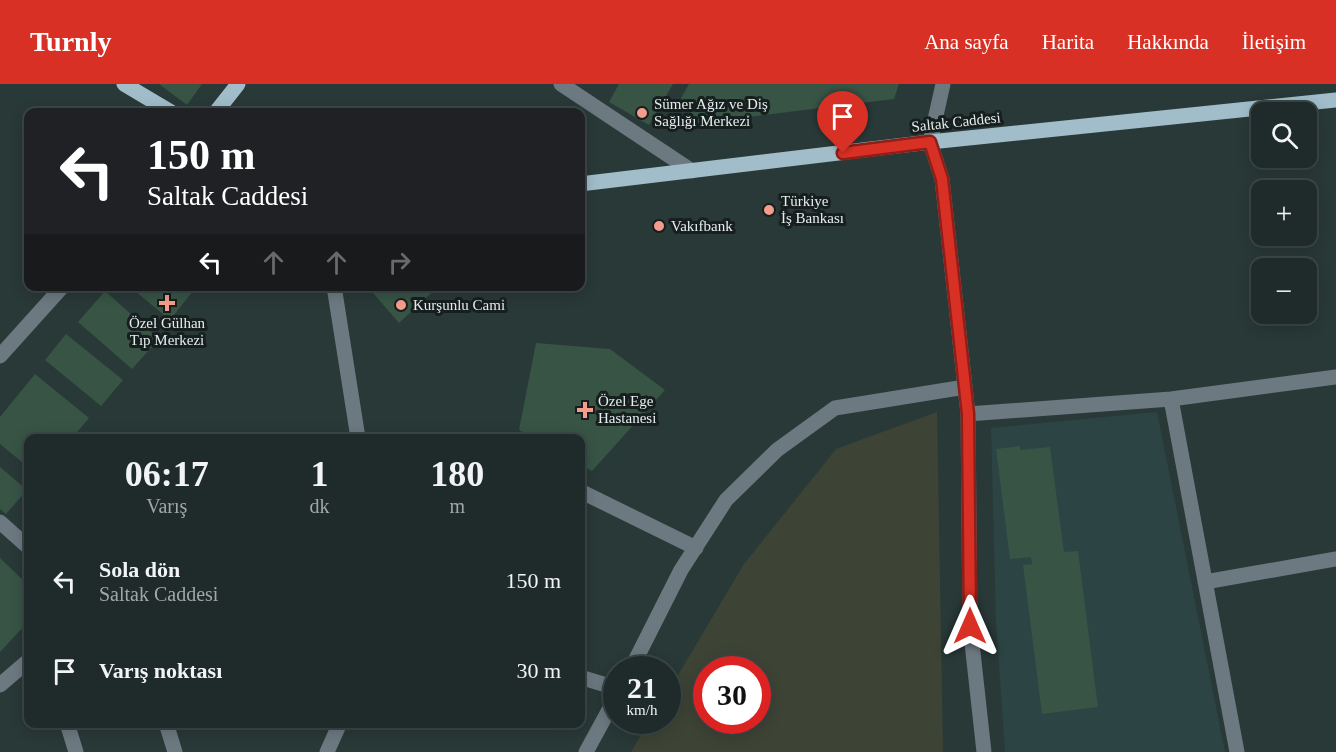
<!DOCTYPE html>
<html lang="tr">
<head>
<meta charset="utf-8">
<style>
	body { margin:0; font-family:"Times New Roman",serif; background:#2c3736; color:#f1f3f6; height:100vh; display:flex; flex-direction:column; font-size:22px; white-space:nowrap }
	* { box-sizing:border-box; margin:0 }
	p { font-size:20px; color:#a1a7a8 }
	.icon { flex:none; width:33px; height:33px; fill:none; stroke:currentColor; stroke-width:2; stroke-linecap:round; stroke-linejoin:round }
	.map { position:relative; flex:1; overflow:hidden }
	.details { position:absolute; left:24px; top:350px; width:561px; height:294px; display:flex; flex-direction:column; background:#1f2b2a; border-radius:12px; box-shadow:0 3px 15px #0003,0 0 0 2px #3c4747 }
	.details>* { flex:none }
	.hud { position:absolute; left:24px; top:24px; width:561px; height:183px; border-radius:12px; box-shadow:0 3px 15px #0003,0 0 0 2px #3c4747; background:#202124; color:#fff; overflow:hidden }
	.buttons { position:absolute; left:1251px; top:18px; display:grid; gap:12px }
	.buttons a { display:grid; place-items:center; width:66px; height:66px; border-radius:12px; background:#1f2b2a; box-shadow:0 3px 15px #0003,0 0 0 2px #3c4747; font-size:30px }
	.speed { position:absolute; left:603px; top:572px; display:flex; gap:12px; font-size:30px; font-weight:700; text-align:center }
	.speed>* { display:grid; place-content:center; width:78px; height:78px; border-radius:50%; background:#1f2b2a; box-shadow:0 3px 15px #0003,0 0 0 2px #3c4747; line-height:1 }
	.speed small { font-size:15px; font-weight:400 }
	.speed .limit { border:9px solid #d22; background:#fff; color:#111 }
	.pin { position:absolute; display:grid; place-items:center; width:51px; height:51px; color:#fff; margin:-62px -26px; border-radius:50% 50% 50% 0; rotate:-45deg; box-shadow:0 0 6px #0007 }
	.pin .icon { rotate:45deg }
	.me { position:absolute; width:66px; margin:-33px; rotate:0deg; stroke-linejoin:round; filter:drop-shadow(0 0 4px #0008) }
	.turn { display:flex; align-items:center; gap:21px; height:126px; padding:0 24px; font-size:27px }
	.turn .icon { width:78px; height:78px; stroke-width:2.5 }
	.turn b { display:block; font-size:42px; line-height:51px }
	.lanes { display:flex; align-items:center; height:57px; padding:0 24px; background:#0003; justify-content:center; gap:30px; direction:ltr }
	.lanes .off { opacity:.35 }
	.eta { display:flex; justify-content:space-evenly; align-items:center; height:102px; text-align:center }
	.eta b { font-size:36px; font-weight:700; line-height:42px }
	ul { padding:0; list-style:none }
	li { display:flex; align-items:center; gap:18px; height:90px; padding:0 24px }
	li div { flex:1 }
	li b { display:block; font-size:22px }
	li em { font-style:normal }
	header { display:flex; align-items:center; gap:36px; box-sizing:border-box; height:84px; padding:0 30px; background:#d93025; color:#fff }
	header strong { font-size:28px }
	nav { display:flex; gap:33px; margin-inline-start:auto; font-size:21px }
	.map>svg:first-child { display:block }
</style>
</head>
<body>
<header>
<strong>Turnly</strong>
<nav><a>Ana sayfa</a><a>Harita</a><a>Hakkında</a><a>İletişim</a></nav>
</header>
<div class="map">
<svg width="1336" height="668" viewBox="0 0 1336 668">
	<rect width="100%" height="100%" fill="#293938"/>
	<path fill="#2c4444" d="M1157 328 1225 668H1005L996 538 991 344Z"/>
	<path fill="#3d4435" fill-rule="evenodd" d="M937 328 943 668H631L650 636H668V608L744 480 836 365ZM706 585H758V636H706Z"/>
	<path fill="#375445" d="M159 0H202L187 21Z
		M619 0H673L649 41 609 18Z
		M689 0H899L894 15 698 39 681 14Z
		M129 202H197L170 236Z
		M367 202H439L399 239Z
		M105 207 159 255 132 285 78 238Z
		M66 250 123 296 101 322 45 276Z
		M536 259 610 265 665 306 592 387 580 380V354H533L519 346Z
		M35 290 89 334 72 354H28V383L0 360V333Z
		M1020 362V366L1050 363 1064 468 1078 467 1098 623 1042 630 1023 481 1032 480 1031 473 1010 475 996 365Z
		M0 383 27 406 6 430 0 425Z
		M0 474 28 501V538L0 568Z"/>
	<g fill="none" stroke-linecap="round" stroke-linejoin="round">
		<path stroke="#6c7980" stroke-width="15" d="M561 0 692 87
			M943 0 930 58 942 95 968 330 970 541 984 668
			M334 202 358 354
			M0 272 63 202
			M1171 315 1237 668
			M968 330 1171 315 1336 293
			M580 407 696 464
			M0 438 28 463
			M1205 498 1336 475
			M631 585 681 486 726 416 777 366 835 324 965 303
			M580 593 616 604
			M0 601 28 577
			M67 639 76 668
			M166 639 175 668
			M327 668 340 639
			M586 668 616 613"/>
		<path stroke="#a0bdc9" stroke-width="15" d="M124 0 171 28
			M216 28 238 0
			M580 100 930 58 1336 16"/>
	</g>
	<g fill="none" stroke-linecap="round" stroke-linejoin="round">
		<defs>
			<path id="route" d="M843 69 930 58 942 95 968 330 970 542"/>
		</defs>
		<use href="#route" stroke="#8d1f18" stroke-width="15"/>
		<use href="#route" stroke="#d93025" stroke-width="10"/>
	</g>
	<g fill="#f49d8d" stroke="#171e1e" stroke-width="2">
		<circle cx="642" cy="29" r="6"/>
		<circle cx="769" cy="126" r="6"/>
		<circle cx="659" cy="142" r="6"/>
		<path d="M164 210h6v6h6v6h-6v6h-6v-6h-6v-6h6z"/>
		<circle cx="401" cy="221" r="6"/>
		<path d="M582 317h6v6h6v6h-6v6h-6v-6h-6v-6h6z"/>
	</g>
	<g text-anchor="middle" dominant-baseline="central" stroke-width="6" stroke-linejoin="round" paint-order="stroke">
		<g font-size="15" fill="#e5eeee" stroke="#171e1e" text-anchor="start">
			<text x="654" y="20">Sümer Ağız ve Diş<tspan x="654" dy="17">Sağlığı Merkezi</tspan></text>
			<text x="781" y="117">Türkiye<tspan x="781" dy="17">İş Bankası</tspan></text>
			<text x="671" y="142">Vakıfbank</text>
			<text x="413" y="221">Kurşunlu Cami</text>
			<text x="167" y="239" text-anchor="middle">Özel Gülhan<tspan x="167" dy="17">Tıp Merkezi</tspan></text>
			<text x="598" y="317">Özel Ege<tspan x="598" dy="17">Hastanesi</tspan></text>
		</g>
		<g font-size="15" fill="#e5eeee" stroke="#171e1e">
			<text transform="translate(956 38) rotate(-6)">Saltak Caddesi</text>
		</g>
	</g>
</svg>
<div class="buttons">
<a><svg class="icon" aria-label="search" viewBox="0 0 24 24"><circle cx="10" cy="10" r="6"/><path d="M15 15l6 6"/></svg></a>
<a>+</a>
<a>−</a>
</div>
<div class="speed"><div>21<small>km/h</small></div><div class="limit">30</div></div>
<div class="pin" style="left:843px;top:69px;background:#d93025"><svg class="icon" aria-label="arrive" viewBox="0 0 24 24"><path d="M6 21V4h12l-3 4 3 4H6"/></svg></div>
<svg class="me" style="left:970px;top:542px" viewBox="-20 -20 40 40"><path d="M0-17L14 15 0 8-14 15z" fill="#d93025" stroke="#fff" stroke-width="4"/></svg>
<div class="hud">
<div class="turn"><svg class="icon" aria-label="left" viewBox="0 0 24 24"><path d="M17 20v-9H6M10 6l-5 5 5 5"/></svg><div><b>150 m</b>Saltak Caddesi</div></div>
<div class="lanes"><svg class="icon" aria-label="left" viewBox="0 0 24 24"><path d="M17 20v-9H6M10 6l-5 5 5 5"/></svg><svg class="icon off" aria-label="ahead" viewBox="0 0 24 24"><path d="M12 20V5M6 11l6-6 6 6"/></svg><svg class="icon off" aria-label="ahead" viewBox="0 0 24 24"><path d="M12 20V5M6 11l6-6 6 6"/></svg><svg class="icon off" aria-label="right" viewBox="0 0 24 24"><path d="M7 20v-9h11M14 6l5 5-5 5"/></svg></div>
</div>
<section class="details">
<div class="eta">
<div><b>06:17</b><p>Varış</p></div>
<div><b>1</b><p>dk</p></div>
<div><b>180</b><p>m</p></div>
</div>
<ul>
<li><svg class="icon" aria-label="left" viewBox="0 0 24 24"><path d="M17 20v-9H6M10 6l-5 5 5 5"/></svg><div><b>Sola dön</b><p>Saltak Caddesi</p></div><em>150 m</em></li>
<li><svg class="icon" aria-label="arrive" viewBox="0 0 24 24"><path d="M6 21V4h12l-3 4 3 4H6"/></svg><div><b>Varış noktası</b></div><em>30 m</em></li>
</ul>
</section>
</div>
</body>
</html>
